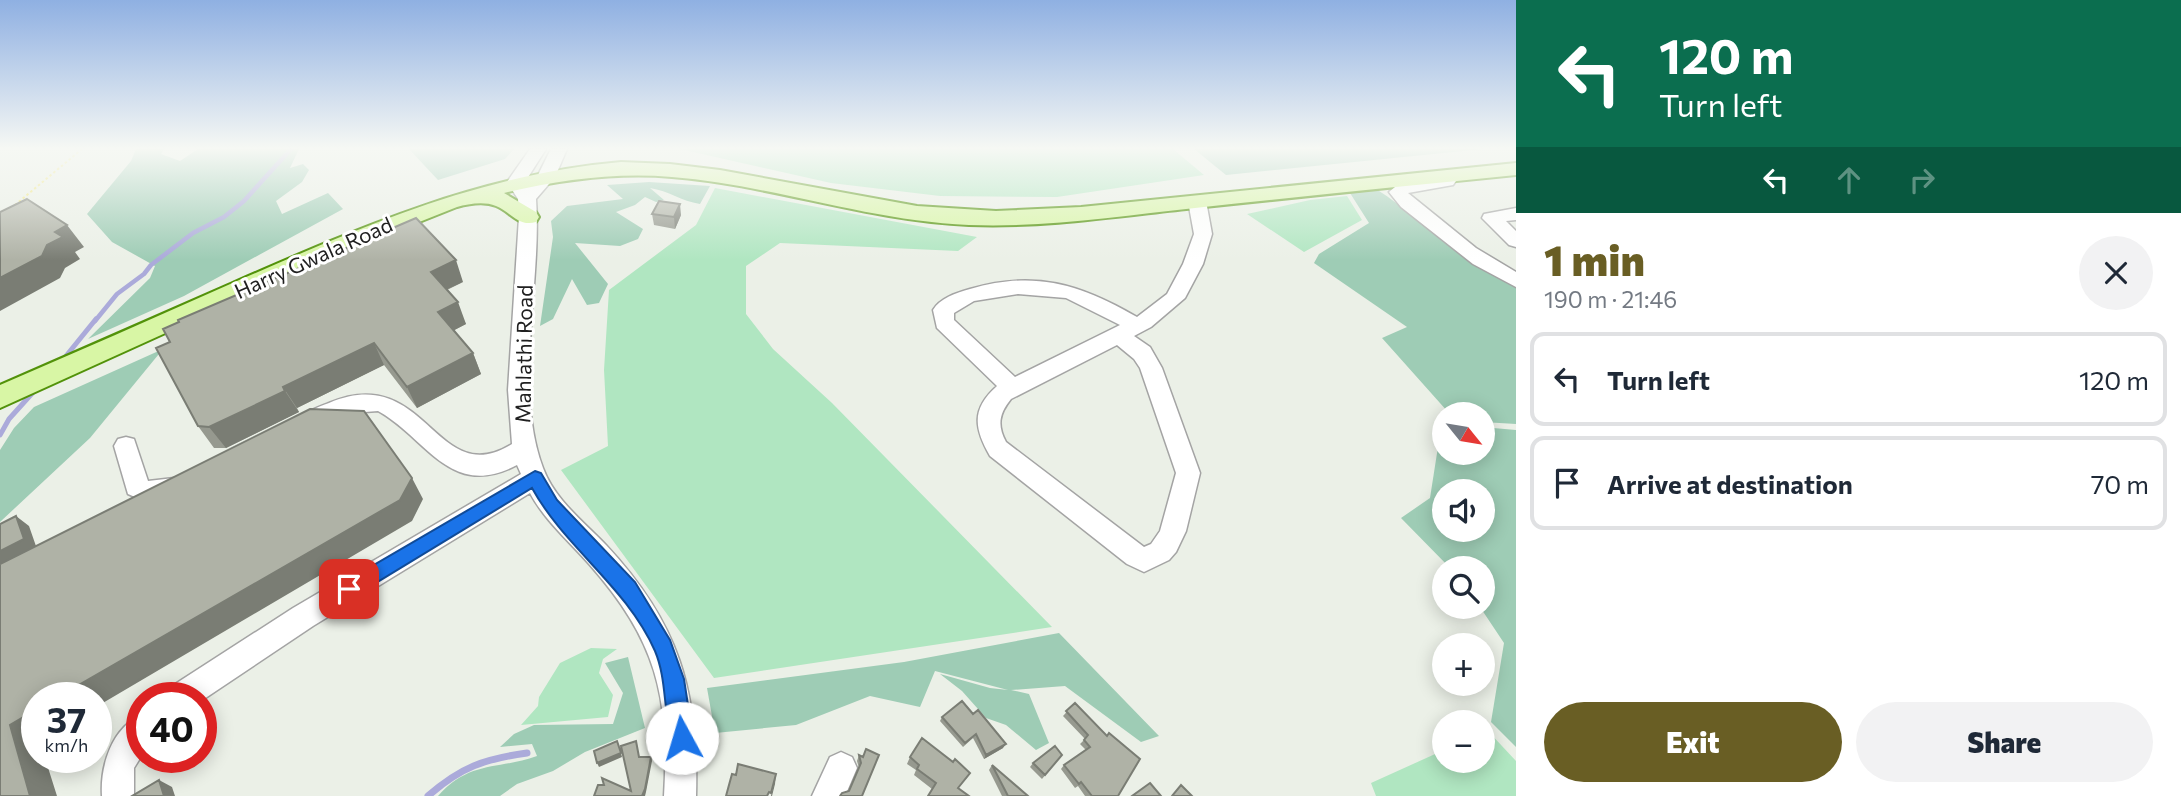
<!DOCTYPE html>
<html lang="en">
<head>
<meta charset="utf-8">
<style>
	body { margin:0; font-family:Commissioner,sans-serif; background:#f2f2f3; color:#1f2937; height:100vh; display:flex; flex-direction:column; font-size:26px; white-space:nowrap }
	* { box-sizing:border-box; margin:0 }
	p { font-size:23px; color:#747a83 }
	.icon { flex:none; width:38px; height:38px; fill:none; stroke:currentColor; stroke-width:2; stroke-linecap:round; stroke-linejoin:round }
	.map { position:relative; flex:1; overflow:hidden }
	.sheet { display:flex; flex-direction:column; background:#fff; width:665px }
	.sheet>* { flex:none }
	.banner { background:#0b6e4f; color:#fff; overflow:hidden }
	.needle { width:46px; rotate:120deg }
	.tools { position:absolute; left:1432px; top:402px; display:grid; gap:14px }
	.tools a { display:grid; place-items:center; width:63px; height:63px; border-radius:50%; background:#fff; box-shadow:0 4px 18px #0003; font-size:35px }
	.speed { position:absolute; left:21px; top:682px; display:flex; gap:14px; font-size:35px; font-weight:700; text-align:center }
	.speed>* { display:grid; place-content:center; width:91px; height:91px; border-radius:50%; background:#fff; box-shadow:0 4px 18px #0003; line-height:1 }
	.speed small { font-size:18px; font-weight:400 }
	.speed .limit { border:10px solid #d22; background:#fff; color:#111 }
	.pin { position:absolute; display:grid; place-items:center; width:60px; height:60px; color:#fff; margin:-30px; border-radius:14px; box-shadow:0 4px 10px #0006 }
	.me { position:absolute; width:77px; margin:-38px; rotate:354deg; stroke-linejoin:round; filter:drop-shadow(0 0 5px #0008) }
	.turn { display:flex; align-items:center; gap:24px; height:147px; padding:0 28px; font-size:32px }
	.turn .icon { width:91px; height:91px; stroke-width:2.5 }
	.turn b { display:block; font-size:49px; line-height:60px }
	.lanes { display:flex; align-items:center; height:66px; padding:0 28px; background:#0003; justify-content:center; gap:35px; direction:ltr }
	.lanes .off { opacity:.35 }
	.round { display:grid; place-items:center; flex:none; width:74px; height:74px; border-radius:37px; background:#f2f2f3 }
	.overview { display:flex; align-items:center; justify-content:space-between; height:119px; padding:0 28px }
	h1 { font-size:42px; font-weight:800; line-height:52px; color:#695e24 }
	.primary-button { display:flex; gap:14px; margin-top:auto; padding:14px 28px }
	.primary-button a { flex:1; height:80px; border-radius:42px; background:#695e24; color:#fff; font-size:28px; font-weight:800; line-height:80px; text-align:center }
	.primary-button a+a { background:#f2f2f3; color:#1f2937 }
	ul { padding:0; list-style:none }
	li { display:flex; align-items:center; gap:21px; height:94px; margin:0 14px 10px; padding:0 14px; border:4px solid #e0e1e3; border-radius:14px }
	li div { flex:1 }
	li b { display:block; font-size:26px }
	li em { font-style:normal }
	main { display:flex; flex:1; min-height:0 }
	.map>svg:first-child { display:block }
</style>
</head>
<body>
<main>
<div class="map">
<svg width="1516" height="796" viewBox="0 0 1516 796">
	<rect width="100%" height="100%" fill="#ebf0e7"/>
	<path fill="#b0e6c1" d="M680 149H1173L1204 175 1057 197 940 196 831 183Z
		M715 188 977 237 958 251 780 243 746 266V314L773 349 832 403 1052 627 714 678 561 470 608 446 604 370 609 290 696 225Z
		M1347 196 1362 220 1304 252 1247 214 1310 200Z
		M591 648 617 649 603 659 599 673 613 695 608 717 521 725 538 706 539 697 560 663Z
		M1488 731 1516 761V796H1376L1371 783 1444 750V761H1482V733Z"/>
	<path fill="#9eccb5" fill-rule="evenodd" d="M136 149H164L161 154 180 161 198 149H299L290 168 303 164 309 170 302 182 276 201 282 214 328 193 343 209 184 296 88 339 150 278 155 266 112 242 87 214 131 161Z
		M409 149H514L505 159 438 180Z
		M1194 149H1483L1226 175Z
		M649 182 710 186 700 204C681 201 669 191 650 188L664 200 656 202 645 197 635 205 616 212 643 229 638 239 620 246 575 243 608 284 599 303 587 305 572 279 553 319 540 326 553 237 551 221 567 206 623 199 607 185Z
		M1376 189C1424 219 1461 266 1516 284V424L1483 422 1482 415 1448 412 1382 338 1407 327 1314 263 1319 254 1369 223 1350 193Z
		M163 349 90 438 0 522V450L14 428 34 407Z
		M1444 423V453H1482V427L1516 430V747L1491 722 1504 643 1480 607H1482V569H1451L1401 518 1430 498 1440 434ZM1444 492H1482V530H1444Z
		M1059 633 1159 736 1141 742 1065 686 1011 690 1029 694 1049 743 1036 750 1006 725 986 718 962 691 940 674 990 688 1008 690 935 671 920 707 870 696 796 725 715 733 707 688 904 662Z
		M628 657 645 728 585 752 553 771 517 784 500 796H438C470 760 499 770 537 756L532 744 500 747 514 734 534 725 613 724 623 693 605 663Z"/>
	<g fill="none" stroke-linecap="round" stroke-linejoin="round">
		<path stroke="#abaada" stroke-width="4.5" d="M95 321 117 294 144 274 151 265 193 233 224 217 244 201 291 149"/>
		<path stroke="#abaada" stroke-width="5" d="M62 361 96 319
			M0 435 9 419 36 389"/>
		<path stroke="#abaada" stroke-width="7" d="M428 796C461 767 484 759 527 753"/>
		<defs>
			<path id="minor" d="M530 149H546L525 182 528 187 538 175 551 149H567L555 177 536 199C542 282 513 389 543 468 555 500 583 521 606 545 679 623 699 691 696 796H664C670 695 656 640 589 564 569 541 545 521 530 493L313 626 201 701V698H165L169 688 293 608 521 474 517 465C450 501 426 437 378 411L352 413 309 432 301 429 297 423C303 412 318 407 329 403 427 361 435 492 512 444L508 390 519 217 518 199 507 182Z
				M1447 176 1456 181 1453 185 1408 193 1476 248 1516 272V287L1473 264 1401 207 1389 192 1401 182Z
				M1197 196 1206 201 1212 234 1203 264 1185 298 1151 327 1134 336 1150 347 1162 368 1200 473 1186 531 1176 552 1169 560 1144 572 1127 564 990 456C974 428 971 409 997 386L937 328 933 310C940 298 956 293 970 289 1035 270 1080 284 1137 317L1167 294 1183 264 1194 234 1188 201ZM1018 294 1066 298 1120 325 1015 377 954 320V313L974 301ZM1117 345 1134 359 1140 368 1176 473 1160 531 1151 544 1144 547 1006 442C997 425 999 414 1011 399Z
				M1516 208V220L1506 221 1516 231V247L1509 245 1482 218 1484 214Z
				M126 437 134 439 148 481 174 478 183 481 186 488 183 495 149 503 128 494 114 446 118 439Z
				M142 715V755L134 768V796H102C100 766 112 727 142 715Z
				M841 752 852 757 857 768 845 796H812L830 757Z"/>
			<path id="major" d="M621 162 670 164 720 170 917 206 996 211 1081 207 1516 163V175C1409 186 1302 196 1195 208 1120 216 1044 228 969 225 868 221 772 185 672 177 615 172 559 180 504 193L536 212 539 217 536 222C518 227 511 212 496 206 484 201 468 204 457 207L344 252 0 408V385C76 352 152 319 228 285 356 229 480 174 621 162Z"/>
		</defs>
		<use href="#minor" stroke="#a4a4a4" stroke-width="3"/>
		<use href="#major" stroke="#52920a" stroke-width="4"/>
		<path stroke="#f1e576" stroke-width="2" stroke-dasharray="2.5 2.5" stroke-linecap="butt" d="M15 205 82 149"/>
		<use href="#minor" fill="#fff" fill-rule="evenodd"/>
		<use href="#major" fill="#d8f6a5" fill-rule="evenodd"/>
	</g>
	<path fill="#96998f" d="M652 214 681 215 675 229 654 225Z
		M463 282 447 290 466 324 454 330 473 353 481 374 417 408 384 365 297 408 299 412 226 448H214L198 426 156 348Z
		M1075 703 1118 796H1085L1078 786 1075 788 1061 769 1064 765 1086 750 1080 744 1085 739 1063 716Z
		M942 717 1003 748 984 759 973 738 963 747 940 721Z
		M859 755 863 757 862 796 849 791 859 768 857 761Z
		M1062 755 1042 779 1030 767 1033 763Z
		M910 757 953 762 970 773 966 779 932 789 914 775 916 770 907 764Z
		M992 765 1028 796H1002L989 770Z"/>
	<path fill="#7a7d74" d="M680 204 681 215 675 229 674 217Z
		M67 225 84 247 75 252 80 259 65 268 60 278 0 311V278L55 232Z
		M456 260 463 282 439 293 431 272Z
		M458 302 466 324 447 334 438 312Z
		M374 343 384 365 297 408 283 387Z
		M473 353 481 374 417 408 407 387Z
		M285 391 299 412 226 448 209 427Z
		M412 478 423 499 412 521 96 707V698H56Z
		M16 516 29 526 37 549 0 568V551Z
		M37 709V758H45L57 796H30L10 725Z
		M1006 744 1003 748 984 759 986 755Z
		M621 753 622 757 599 767 597 763Z
		M651 757 652 761 646 792 645 796H642Z
		M776 774 775 784 772 796H771Z
		M159 780 172 787 175 796H164Z"/>
	<path fill="#afb2a6" stroke="#7a7d74" stroke-width="2" d="M27 199 67 225 55 232 63 237 47 245 42 256 0 278V212Z
		M659 201 680 204 674 217 652 214Z
		M416 218 456 260 431 272 458 302 438 312 473 353 407 387 374 343 283 387 285 391 209 427 198 426 156 348 170 342 163 329 179 322 178 320Z
		M310 409 364 411 412 478 400 500 56 698H37V709L10 725 30 796H0V564Z
		M16 516 24 539 0 551V524Z
		M962 701 973 714 978 710 1006 744 986 755 976 734 965 743 942 717Z
		M1075 703 1107 736 1109 733 1140 759 1118 796H1092L1081 782 1079 784 1064 765 1090 747 1084 740 1088 735 1066 711Z
		M922 738 953 762 955 759 970 773 958 788 969 796H928L936 783 917 769 919 765 910 757Z
		M617 741 621 753 597 763 594 751Z
		M636 741 639 757H651L645 789 642 796H594L598 785H604L602 778 631 791 621 746Z
		M1055 746 1062 755 1045 775 1033 763Z
		M866 749 879 755 862 796H840L842 793 849 791 861 763 859 755 863 757Z
		M738 764 776 774 771 793 769 792 767 796H726L732 774 736 775Z
		M992 765 1028 796H1008Z
		M159 780 164 796H132Z
		M1150 783 1161 796H1132Z
		M1181 785 1192 796H1172Z"/>
	<linearGradient id="sky" x2="0" y2="1"><stop stop-color="#8fb0e2"/><stop offset="0.57" stop-color="#f6f8f4"/><stop offset="1" stop-color="#f6f8f4" stop-opacity="0"/></linearGradient>
	<rect width="1516" height="260" fill="url(#sky)"/>
	<path fill="#1a73e8" stroke="#114b97" stroke-width="2" d="M535 471 541 473 557 500 635 582 670 640 684 679 693 738 690 746 682 749 675 746C662 716 668 682 655 651 626 586 565 548 532 488L356 595 349 598 343 595 340 589 343 583Z"/>
	<g text-anchor="middle" dominant-baseline="central" stroke-width="6" stroke-linejoin="round" paint-order="stroke">
		<g font-size="21" fill="#202020" stroke="#fff">
			<text transform="translate(313 257) rotate(-24)">Harry Gwala Road</text>
			<text transform="translate(523 354) rotate(-89)">Mahlathi Road</text>
		</g>
	</g>
</svg>
<div class="tools">
<a><svg class="needle" viewBox="-14 -14 28 28"><path d="M0-13l5 13h-10z" fill="#e53935"/><path d="M0 13l5-13h-10z" fill="#747a83"/></svg></a>
<a><svg class="icon" aria-label="sound" viewBox="0 0 24 24"><path d="M4 9h4l5-4v14l-5-4H4zM17 9q2 3 0 6"/></svg></a>
<a><svg class="icon" aria-label="search" viewBox="0 0 24 24"><circle cx="10" cy="10" r="6"/><path d="M15 15l6 6"/></svg></a>
<a>+</a>
<a>−</a>
</div>
<div class="speed"><div>37<small>km/h</small></div><div class="limit">40</div></div>
<div class="pin" style="left:349px;top:589px;background:#d93025"><svg class="icon" aria-label="arrive" viewBox="0 0 24 24"><path d="M6 21V4h12l-3 4 3 4H6"/></svg></div>
<svg class="me" style="left:682px;top:738px" viewBox="-20 -20 40 40"><circle r="19" fill="#fff"/><path d="M0-13L10 11 0 6-10 11z" fill="#1a73e8"/></svg>
</div>
<section class="sheet">
<div class="banner">
<div class="turn"><svg class="icon" aria-label="left" viewBox="0 0 24 24"><path d="M17 20v-9H6M10 6l-5 5 5 5"/></svg><div><b>120 m</b>Turn left</div></div>
<div class="lanes"><svg class="icon" aria-label="left" viewBox="0 0 24 24"><path d="M17 20v-9H6M10 6l-5 5 5 5"/></svg><svg class="icon off" aria-label="ahead" viewBox="0 0 24 24"><path d="M12 20V5M6 11l6-6 6 6"/></svg><svg class="icon off" aria-label="right" viewBox="0 0 24 24"><path d="M7 20v-9h11M14 6l5 5-5 5"/></svg></div>
</div>
<div class="overview"><div><h1>1 min</h1><p>190 m · 21:46</p></div><a class="round"><svg class="icon" aria-label="close" viewBox="0 0 24 24"><path d="M6 6l12 12M18 6L6 18"/></svg></a></div>
<ul>
<li><svg class="icon" aria-label="left" viewBox="0 0 24 24"><path d="M17 20v-9H6M10 6l-5 5 5 5"/></svg><div><b>Turn left</b></div><em>120 m</em></li>
<li><svg class="icon" aria-label="arrive" viewBox="0 0 24 24"><path d="M6 21V4h12l-3 4 3 4H6"/></svg><div><b>Arrive at destination</b></div><em>70 m</em></li>
</ul>
<div class="primary-button"><a>Exit</a><a>Share</a></div>
</section>
</main>
</body>
</html>
